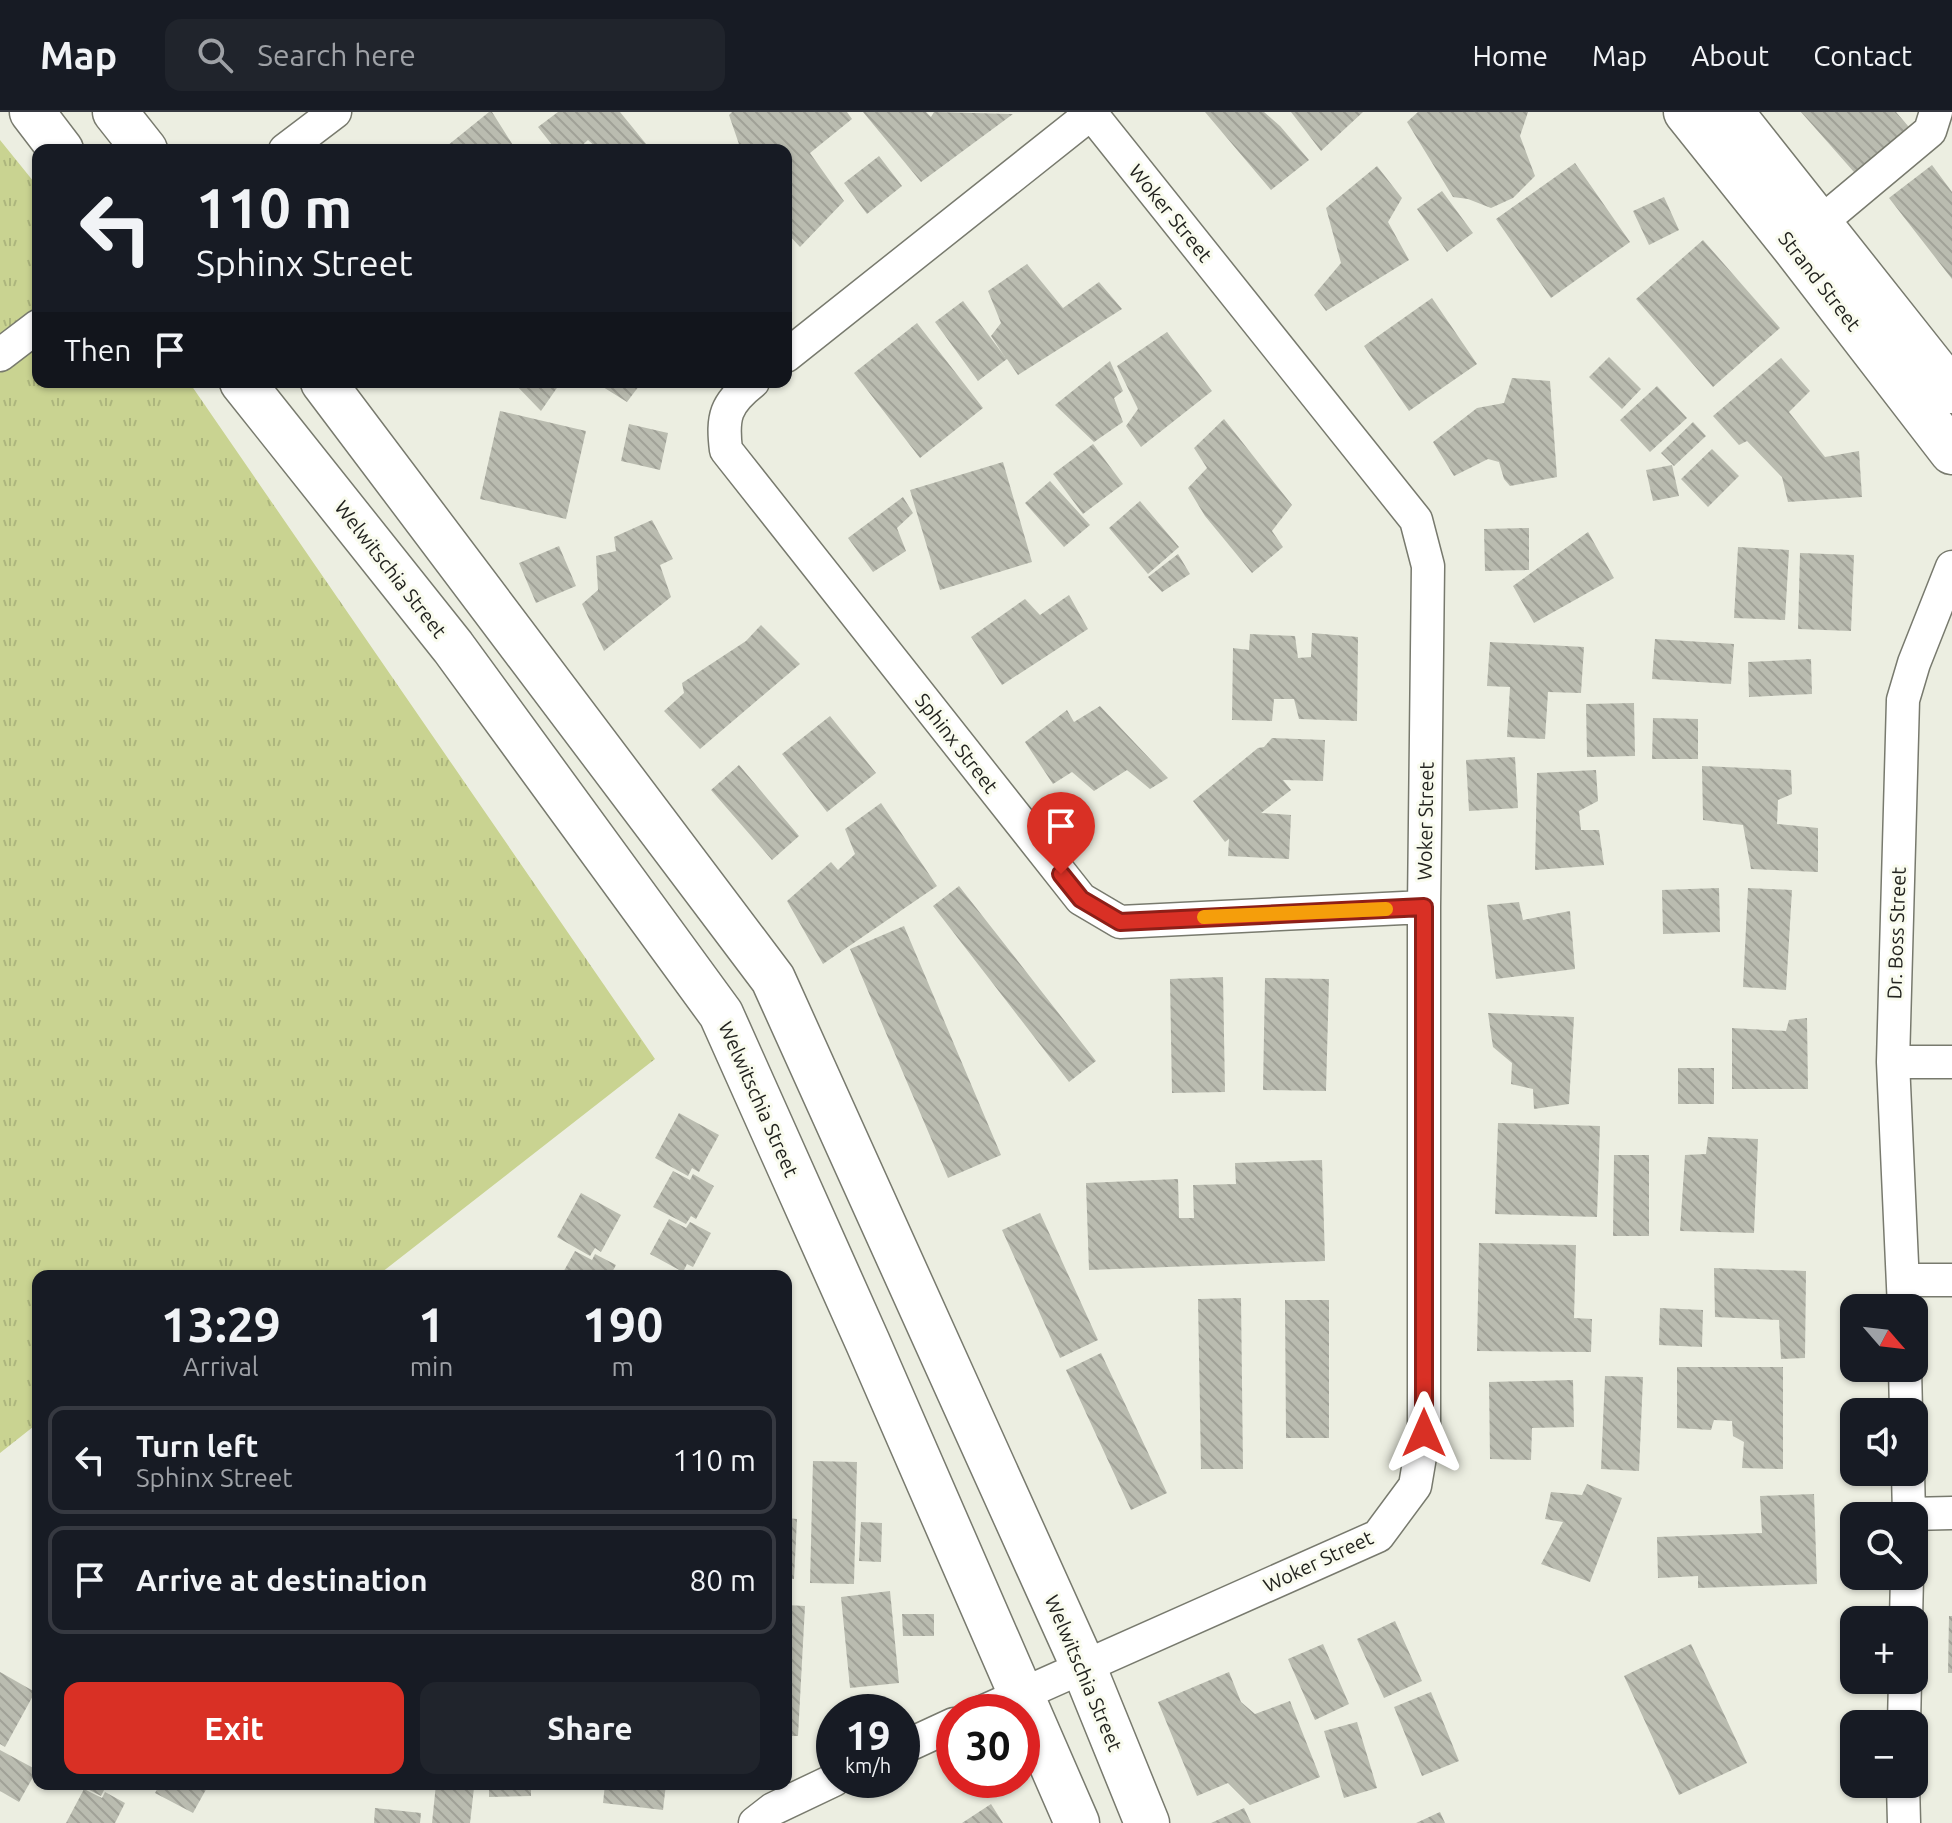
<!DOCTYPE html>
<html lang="en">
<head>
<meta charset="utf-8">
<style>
	body { margin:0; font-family:Ubuntu,sans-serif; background:#20242c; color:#f1f3f6; height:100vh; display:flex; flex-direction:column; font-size:30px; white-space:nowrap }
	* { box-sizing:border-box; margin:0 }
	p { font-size:26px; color:#9ea1a6 }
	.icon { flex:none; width:44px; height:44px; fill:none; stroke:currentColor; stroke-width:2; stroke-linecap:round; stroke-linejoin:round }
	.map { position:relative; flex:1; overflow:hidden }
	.side { position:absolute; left:32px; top:1158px; width:760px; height:520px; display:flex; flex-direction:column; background:#171b24; border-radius:16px; box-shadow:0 2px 6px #0004 }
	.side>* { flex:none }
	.top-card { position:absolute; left:32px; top:32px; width:760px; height:244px; border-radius:16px; box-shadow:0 2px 6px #0004; background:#171b24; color:#f1f3f6; overflow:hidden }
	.needle { width:52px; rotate:118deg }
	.tools { position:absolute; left:1840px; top:1182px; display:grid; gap:16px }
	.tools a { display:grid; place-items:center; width:88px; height:88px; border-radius:16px; background:#171b24; box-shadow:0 2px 6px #0004; font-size:40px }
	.speed { position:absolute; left:816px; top:1582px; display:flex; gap:16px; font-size:40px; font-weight:700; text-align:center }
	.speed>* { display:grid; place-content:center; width:104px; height:104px; border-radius:50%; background:#171b24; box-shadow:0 2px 6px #0004; line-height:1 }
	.speed small { font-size:20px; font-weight:400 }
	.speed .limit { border:12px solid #d22; background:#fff; color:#111 }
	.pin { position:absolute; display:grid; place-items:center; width:68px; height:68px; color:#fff; margin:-82px -34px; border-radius:50% 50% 50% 0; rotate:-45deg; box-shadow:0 0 8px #0007 }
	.pin .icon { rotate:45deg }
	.me { position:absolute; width:88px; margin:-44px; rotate:0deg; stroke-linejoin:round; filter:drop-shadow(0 0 6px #0008) }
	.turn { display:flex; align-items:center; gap:28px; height:168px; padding:0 32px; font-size:36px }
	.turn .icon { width:104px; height:104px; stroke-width:2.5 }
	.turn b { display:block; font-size:56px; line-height:68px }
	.then { display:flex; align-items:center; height:76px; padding:0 32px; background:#0003; gap:16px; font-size:30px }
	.eta { display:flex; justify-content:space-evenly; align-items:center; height:136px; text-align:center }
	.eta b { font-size:48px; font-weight:700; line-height:56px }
	.button { display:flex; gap:16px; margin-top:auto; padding:16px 32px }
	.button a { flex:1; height:92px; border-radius:16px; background:#d93025; color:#fff; font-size:32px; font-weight:700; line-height:92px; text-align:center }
	.button a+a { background:#20242c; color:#f1f3f6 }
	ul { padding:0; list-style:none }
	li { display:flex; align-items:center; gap:24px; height:108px; margin:0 16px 12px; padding:0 16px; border:4px solid #363941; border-radius:16px }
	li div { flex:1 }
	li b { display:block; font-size:30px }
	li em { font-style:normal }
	header { display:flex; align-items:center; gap:48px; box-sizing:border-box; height:112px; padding:0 40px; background:#171b24; border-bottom:2px solid #363941 }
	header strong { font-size:38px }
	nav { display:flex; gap:44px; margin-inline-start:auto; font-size:28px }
	.search { width:560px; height:72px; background:#20242c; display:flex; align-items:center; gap:20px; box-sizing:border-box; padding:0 28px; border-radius:16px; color:#9ea1a6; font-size:30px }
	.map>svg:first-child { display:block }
</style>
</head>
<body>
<header>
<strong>Map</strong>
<div class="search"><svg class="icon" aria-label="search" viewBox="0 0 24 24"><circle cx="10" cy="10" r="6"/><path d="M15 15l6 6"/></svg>Search here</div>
<nav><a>Home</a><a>Map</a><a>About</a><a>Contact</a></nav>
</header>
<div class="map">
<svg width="1952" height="1711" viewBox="0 0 1952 1711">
	<defs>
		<pattern id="park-tufts" width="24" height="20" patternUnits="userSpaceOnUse" patternTransform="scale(2)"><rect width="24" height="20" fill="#c9d391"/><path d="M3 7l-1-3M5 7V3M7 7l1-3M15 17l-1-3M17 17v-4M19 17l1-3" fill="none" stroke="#acb57d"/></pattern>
		<pattern id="building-back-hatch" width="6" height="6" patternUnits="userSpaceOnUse" patternTransform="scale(2)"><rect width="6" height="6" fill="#babcb0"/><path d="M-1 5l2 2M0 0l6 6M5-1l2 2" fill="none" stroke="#a0a197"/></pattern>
	</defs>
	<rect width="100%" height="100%" fill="#eceee1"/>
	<path fill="url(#park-tufts)" d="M0 28 38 75V270H189L655 947 377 1164H38V1311L0 1341Z"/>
	<path fill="url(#building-back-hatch)" d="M489 0H492L516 38H442Z
		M558 0H620L651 38H599L588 28 577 38H556L538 15Z
		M732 0H847L852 7 810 41 844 89 800 135 786 120V38H741L729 3Z
		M863 0H926L931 5 934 0 1013 2 921 70Z
		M1205 0H1264L1280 14 1309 48 1271 78Z
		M1291 0H1363L1321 39Z
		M1418 0H1528L1520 24 1535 64 1513 86 1491 96 1468 87 1453 85 1407 10Z
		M1801 0H1896L1914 21 1861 68Z
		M879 44 902 74 867 102 844 71Z
		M1575 51 1630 130 1551 186 1496 107Z
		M1932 53 1952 80V167L1889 86Z
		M1377 54 1402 86 1388 110 1409 148 1326 199 1314 183 1341 151 1326 96Z
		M1442 79 1473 121 1447 140 1417 97Z
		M1664 85 1679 118 1649 133 1633 99Z
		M1703 128 1780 216 1713 275 1636 187Z
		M1027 152 1063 196 1099 170 1122 197 1018 263 1007 247 978 269 935 210 963 189 1005 245 991 224 1001 211 988 179Z
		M1432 186 1477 252 1409 299 1364 234Z
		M917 211 983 296 920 346 854 261Z
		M1167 220 1212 279 1141 335 1126 314 1138 297 1117 254Z
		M1609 245 1641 277 1622 297 1589 265Z
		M1781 246 1810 279 1789 300 1825 345 1859 339 1862 385 1788 390 1782 365 1747 329 1739 333 1713 304Z
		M1110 249 1123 279 1114 286 1123 310 1094 330 1055 293Z
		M1512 266 1550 269 1557 365 1510 374 1504 367 1499 350 1488 347 1454 364 1433 330 1477 296 1504 291Z
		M513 270H561L541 299Z
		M595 270H642L627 290Z
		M1657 274 1687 306 1650 340 1620 308Z
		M500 299 586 319 566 407 480 387Z
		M1224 307 1292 393 1272 419 1283 435 1252 461 1205 404 1188 376 1207 356 1194 336Z
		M1693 310 1706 324 1674 354 1661 341Z
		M629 312 668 321 660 358 621 349Z
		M1093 332 1123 372 1083 402 1053 362Z
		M1712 337 1739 364 1708 395 1681 367Z
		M1003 350 1032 450 940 478 910 378Z
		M1672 353 1679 384 1653 389 1646 358Z
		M1050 369 1090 413 1064 435 1025 391Z
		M903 385 913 401 897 416 906 439 873 460 848 426Z
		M1140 389 1179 435 1148 462 1109 416Z
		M652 408 673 447 660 453 671 485 604 539 582 492 598 478 596 444 616 439 614 425Z
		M1529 416V458L1485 459 1484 417Z
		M1588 420 1614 466 1534 511 1513 474Z
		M559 434 576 474 536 491 519 451Z
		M1738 435 1789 438 1785 508 1734 506Z
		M1800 441 1854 443 1851 519 1798 517Z
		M1178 442 1190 462 1162 480 1148 465Z
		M1069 483 1088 517 1002 573 971 525 1025 487 1040 503Z
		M761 513 800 552 700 637 664 599 684 581 682 571 746 529Z
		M1312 521 1358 525 1357 609 1299 607 1294 587H1274L1272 609 1232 608 1233 536 1249 538 1250 522 1295 524 1298 546 1311 545Z
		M1655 527 1734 532 1731 572 1652 567Z
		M1490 530 1584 535 1581 581 1548 580 1545 627 1507 625 1510 575 1487 574Z
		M1811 547 1812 582 1749 585 1748 550Z
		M1634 591 1635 644 1587 645 1586 592Z
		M1100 594 1168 666 1150 677 1127 658 1094 679 1072 660 1053 672 1025 630 1067 598 1074 610Z
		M830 604 876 661 827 700 782 642Z
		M1653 606 1698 607V647H1652Z
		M1272 626 1325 628 1323 669 1283 668 1291 678 1261 701 1291 703 1289 747 1228 744 1229 727 1225 730 1193 689 1258 636 1264 635Z
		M1515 645 1518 696 1469 699 1466 648Z
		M739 653 799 724 772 748 711 678Z
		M1702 654 1791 658 1792 682 1778 688 1777 712 1818 716V760L1751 757 1743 713 1703 708Z
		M1596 658 1598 689 1579 699 1581 718H1599L1604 753 1535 758 1537 661Z
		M881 691 937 774 823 852 787 789 831 750 838 758 855 742 845 717Z
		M959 774 1096 949 1069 970 933 794Z
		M1719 776 1720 820 1663 822 1662 778Z
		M1748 776 1792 778 1786 878 1743 875Z
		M1519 790 1523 808 1570 799 1575 857 1496 867 1487 793Z
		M904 814 1001 1043 948 1066 850 837Z
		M1223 865 1225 980 1172 981 1170 867Z
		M1265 866 1329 867 1326 979 1263 978Z
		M1488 901 1574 905 1569 992 1534 997 1533 977 1511 972 1512 951 1493 935Z
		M1807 906 1808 977H1732V916L1786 919 1789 908Z
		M1678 956H1714V992H1678Z
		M679 1001 719 1023 699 1060 692 1056 688 1064 655 1046Z
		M1498 1011 1600 1014 1597 1105 1495 1102Z
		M1708 1025 1758 1027 1754 1121 1680 1119 1685 1043 1706 1042Z
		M1614 1043H1649V1124H1613Z
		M1322 1048 1325 1149 1089 1158 1086 1071 1178 1067 1179 1106H1194L1193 1073 1236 1072 1235 1051Z
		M673 1059 690 1068 693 1062 714 1074 696 1107 691 1104 686 1112 653 1095Z
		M581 1081 621 1103 601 1140 595 1136 590 1144 557 1125Z
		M1040 1101 1098 1228 1060 1246 1002 1118Z
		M669 1107 686 1116 690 1110 711 1121 693 1155 687 1152 683 1160 650 1142Z
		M1479 1131 1576 1133 1574 1206 1592 1207 1591 1240 1477 1239Z
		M575 1139 592 1148 595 1142 616 1153 610 1164H561Z
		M1714 1156 1806 1159 1805 1246 1781 1247 1779 1208 1715 1205Z
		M1241 1186 1243 1357H1201L1198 1187Z
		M1285 1188H1329V1326H1286Z
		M1660 1196 1703 1198 1702 1235 1659 1233Z
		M1101 1241 1167 1381 1131 1398 1066 1258Z
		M1677 1255H1783V1357L1742 1356 1744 1330 1733 1324 1732 1309 1714 1308 1711 1318 1677 1316Z
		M1605 1264 1643 1265 1639 1359 1601 1357Z
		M1573 1268 1574 1315 1532 1316 1531 1348 1490 1347 1489 1270Z
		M813 1349 857 1350 854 1472 810 1471Z
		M1587 1372 1622 1386 1590 1470 1541 1452 1563 1410 1545 1407 1551 1380 1582 1383Z
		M1814 1382 1817 1472 1698 1476V1464L1658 1466 1657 1425 1762 1421 1760 1384Z
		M786 1406 797 1407 794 1467H786Z
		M861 1410 882 1411 881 1450 859 1449Z
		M890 1479 899 1571 850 1576 841 1485Z
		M786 1493 805 1494 798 1624H786Z
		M902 1502H934V1524H903Z
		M1949 1504H1952V1561H1948Z
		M1395 1509 1422 1569 1384 1586 1357 1527Z
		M1323 1532 1349 1592 1315 1608 1288 1547Z
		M1691 1532 1747 1651 1679 1683 1624 1564Z
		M0 1560 35 1580 5 1635 0 1632Z
		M1229 1560 1241 1590 1255 1602 1290 1589 1320 1665 1250 1693 1228 1671 1197 1684 1158 1590Z
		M1431 1580 1459 1649 1422 1664 1394 1595Z
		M1357 1610 1377 1676 1344 1686 1324 1619Z
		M0 1638 37 1658 19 1690 0 1679Z
		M78 1672H107L101 1684Z
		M160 1672H209L193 1701 155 1681Z
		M436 1672 474 1676 470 1711H432Z
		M489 1672H531V1684L489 1685Z
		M605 1672H666L663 1698 603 1691Z
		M84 1677 102 1686 105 1680 125 1691 115 1711H66Z
		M991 1692 1003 1711H962Z
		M375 1696 421 1701 420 1711H374Z
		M1244 1696 1251 1711H1211Z
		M1440 1700 1445 1711H1416Z"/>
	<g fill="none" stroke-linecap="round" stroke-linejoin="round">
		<defs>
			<path id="street" d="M285 38 335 0
				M1820 111 1930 19 1936 0
				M0 243 38 214
				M786 244 1093 0
				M753 270C725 292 722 305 726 338L1081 787 1120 810 1424 795
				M1893 950H1952
				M1903 1168H1952
				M1904 1196 1893 950 1903 588 1914 551 1952 455
				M1905 1256 1906 1300
				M1908 1360 1909 1404
				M1909 1402 1952 1401
				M1906 1508 1907 1464
				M982 1600 1378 1424 1415 1374 1424 1321V795L1428 454 1416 408 1090 0
				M1904 1612 1905 1568
				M902 1636 954 1612
				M1903 1672 1904 1711
				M755 1711 773 1697 834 1668"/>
			<path id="secondary" d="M32 0 61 38
				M115 0 145 38
				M1686 0 1794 135 1952 340
				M1731 0 1952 279
				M242 270 453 535 721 902 868 1231 1077 1711
				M323 270 773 867 1084 1556 1147 1711"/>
		</defs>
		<use href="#street" stroke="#787a6e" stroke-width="35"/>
		<use href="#secondary" stroke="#787a6e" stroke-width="47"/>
		<use href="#street" stroke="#fff" stroke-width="32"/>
		<use href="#secondary" stroke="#fff" stroke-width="44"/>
	</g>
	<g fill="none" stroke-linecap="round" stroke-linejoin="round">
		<defs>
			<path id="route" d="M1061 762 1081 787 1120 810 1424 795V1321"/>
		</defs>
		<use href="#route" stroke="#8d1f18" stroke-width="20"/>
		<use href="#route" stroke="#d93025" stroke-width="14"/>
		<path stroke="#f59e0b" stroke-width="14" d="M1204 805 1386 797"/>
	</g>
	<g text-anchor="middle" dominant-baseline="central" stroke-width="6" stroke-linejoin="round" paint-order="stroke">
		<g font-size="20" fill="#22231f" stroke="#f9fbee">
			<text transform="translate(1171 101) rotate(51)">Woker Street</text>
			<text transform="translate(1820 169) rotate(52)">Strand Street</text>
			<text transform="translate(391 457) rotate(52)">Welwitschia Street</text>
			<text transform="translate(957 631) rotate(52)">Sphinx Street</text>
			<text transform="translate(1425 709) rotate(-89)">Woker Street</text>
			<text transform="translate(1896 821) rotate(-88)">Dr. Boss Street</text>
			<text transform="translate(759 987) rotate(66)">Welwitschia Street</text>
			<text transform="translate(1318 1449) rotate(-25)">Woker Street</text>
			<text transform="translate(1084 1561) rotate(67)">Welwitschia Street</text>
		</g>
	</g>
</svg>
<div class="tools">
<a><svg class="needle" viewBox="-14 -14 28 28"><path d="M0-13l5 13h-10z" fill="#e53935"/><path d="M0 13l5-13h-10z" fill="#9ea1a6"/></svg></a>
<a><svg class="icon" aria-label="sound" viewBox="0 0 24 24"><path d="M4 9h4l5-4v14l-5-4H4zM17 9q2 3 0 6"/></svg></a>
<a><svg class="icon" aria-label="search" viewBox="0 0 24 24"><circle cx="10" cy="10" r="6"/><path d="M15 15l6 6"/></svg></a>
<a>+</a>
<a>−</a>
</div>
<div class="speed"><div>19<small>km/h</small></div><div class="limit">30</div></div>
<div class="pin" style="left:1061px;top:762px;background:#d93025"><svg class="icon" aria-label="arrive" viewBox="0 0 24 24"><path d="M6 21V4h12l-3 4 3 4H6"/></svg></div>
<svg class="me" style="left:1424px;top:1321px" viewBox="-20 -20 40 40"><path d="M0-17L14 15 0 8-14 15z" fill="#d93025" stroke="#fff" stroke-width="4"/></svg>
<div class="top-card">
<div class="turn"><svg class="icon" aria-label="left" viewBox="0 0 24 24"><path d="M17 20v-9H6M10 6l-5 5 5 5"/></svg><div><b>110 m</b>Sphinx Street</div></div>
<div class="then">Then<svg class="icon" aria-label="arrive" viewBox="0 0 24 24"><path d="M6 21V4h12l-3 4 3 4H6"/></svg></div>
</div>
<section class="side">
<div class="eta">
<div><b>13:29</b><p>Arrival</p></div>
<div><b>1</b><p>min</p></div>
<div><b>190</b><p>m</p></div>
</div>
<ul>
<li><svg class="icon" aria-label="left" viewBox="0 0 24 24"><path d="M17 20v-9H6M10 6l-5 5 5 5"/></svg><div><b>Turn left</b><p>Sphinx Street</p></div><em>110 m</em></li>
<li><svg class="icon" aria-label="arrive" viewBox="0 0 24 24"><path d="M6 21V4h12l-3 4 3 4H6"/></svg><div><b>Arrive at destination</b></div><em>80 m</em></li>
</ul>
<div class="button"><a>Exit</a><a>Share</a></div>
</section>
</div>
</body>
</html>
